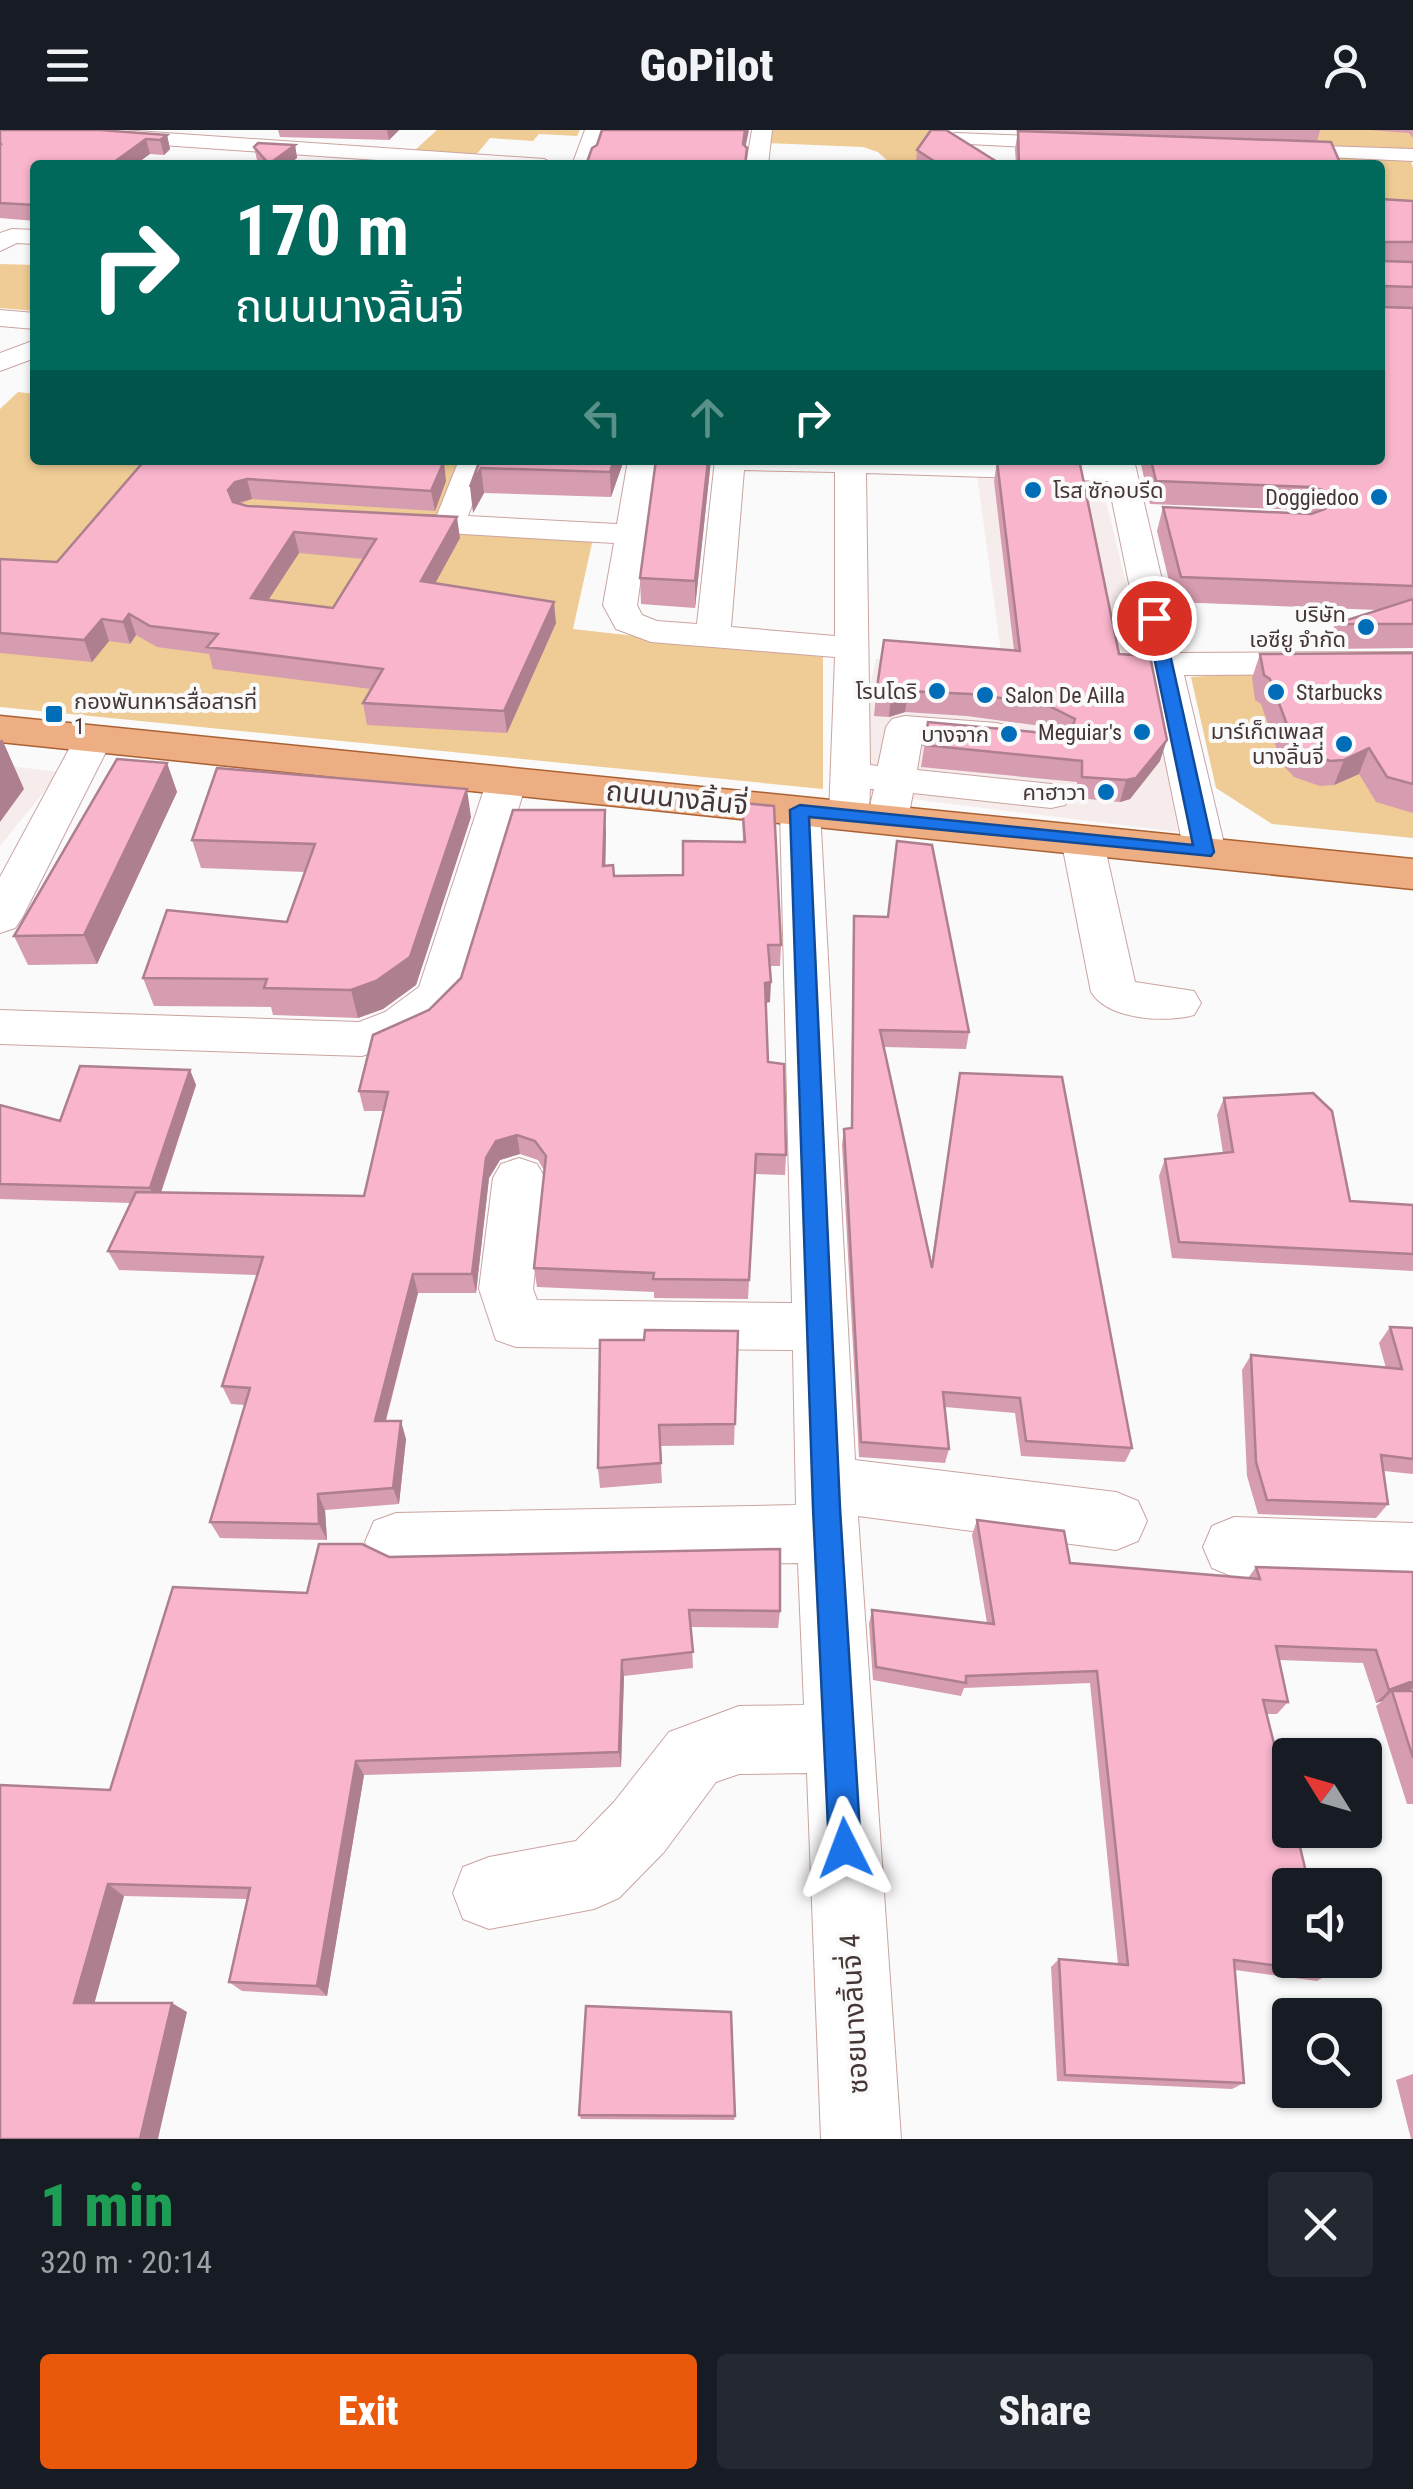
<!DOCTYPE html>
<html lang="en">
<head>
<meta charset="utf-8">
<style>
	body { margin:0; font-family:"Roboto Condensed","Noto Sans Thai",sans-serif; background:#242831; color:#f1f3f6; height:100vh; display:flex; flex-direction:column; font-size:38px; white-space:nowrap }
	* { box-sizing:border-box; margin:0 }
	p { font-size:32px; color:#9ea1a6 }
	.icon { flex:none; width:55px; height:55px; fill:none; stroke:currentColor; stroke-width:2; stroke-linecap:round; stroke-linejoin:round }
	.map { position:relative; height:2009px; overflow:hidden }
	.panel { display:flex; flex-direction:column; background:#171b24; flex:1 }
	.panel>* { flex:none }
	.banner { position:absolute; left:30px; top:30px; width:1355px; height:305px; border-radius:10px; box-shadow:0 2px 8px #0004; background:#00695c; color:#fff; overflow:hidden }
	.needle { width:65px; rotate:307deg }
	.buttons { position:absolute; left:1272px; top:1608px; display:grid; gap:20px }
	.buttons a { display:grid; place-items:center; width:110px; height:110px; border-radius:10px; background:#171b24; box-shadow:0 2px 8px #0004; font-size:50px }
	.pin { position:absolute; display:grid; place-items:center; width:85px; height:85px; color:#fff; margin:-42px; border:5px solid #fff; border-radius:50%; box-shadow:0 2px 10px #0007 }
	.me { position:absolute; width:110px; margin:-55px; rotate:357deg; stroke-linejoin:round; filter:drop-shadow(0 0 8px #0008) }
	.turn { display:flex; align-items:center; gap:35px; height:210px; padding:0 40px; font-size:45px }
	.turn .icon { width:130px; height:130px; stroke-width:2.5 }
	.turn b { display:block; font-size:70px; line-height:85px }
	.lanes { display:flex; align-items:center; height:95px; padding:0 40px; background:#0003; justify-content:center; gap:50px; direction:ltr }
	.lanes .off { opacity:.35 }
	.round { display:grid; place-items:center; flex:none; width:105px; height:105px; border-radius:10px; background:#242831 }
	.overview { display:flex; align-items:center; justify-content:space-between; height:170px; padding:0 40px }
	h1 { font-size:60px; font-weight:800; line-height:75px; color:#1e9e55 }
	.primary-button { display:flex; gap:20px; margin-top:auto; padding:20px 40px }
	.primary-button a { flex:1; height:115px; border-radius:10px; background:#ea580c; color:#fff; font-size:40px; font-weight:800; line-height:115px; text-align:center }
	.primary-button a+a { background:#242831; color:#f1f3f6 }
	header { display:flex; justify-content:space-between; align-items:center; height:130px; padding:0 40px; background:#171b24; font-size:45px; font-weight:800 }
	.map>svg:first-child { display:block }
</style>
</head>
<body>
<header><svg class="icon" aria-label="menu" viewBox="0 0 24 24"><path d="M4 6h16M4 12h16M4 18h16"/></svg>GoPilot<svg class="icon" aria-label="person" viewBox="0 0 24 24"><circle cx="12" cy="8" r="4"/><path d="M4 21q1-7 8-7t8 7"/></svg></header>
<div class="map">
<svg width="1413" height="2009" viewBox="0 0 1413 2009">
	<rect width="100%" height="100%" fill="#fafafa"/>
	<path fill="#f6eceb" d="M975 330H1096L1149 547 1178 702 847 661 876 529 1003 537Z
		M0 635 60 642 0 716Z"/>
	<path fill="#efcc95" d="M437 0H580L577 6 539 4 533 11 490 8 476 25 414 21Z
		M767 0H930L984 35H892L878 22 863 17 766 13Z
		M1270 0H1413V22L1274 17Z
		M1327 25 1409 27 1413 37V168L1380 156V35H1331Z
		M0 134 35 135V181L0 178Z
		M18 262 35 264V330H466L443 385 596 395 573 499 823 527V659L0 577V279Z
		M1253 543 1256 570 1413 661V708L1272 694 1216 658 1191 547Z"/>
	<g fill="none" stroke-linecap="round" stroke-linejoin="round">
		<defs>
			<path id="minor" d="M20 0H122L544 29 555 35H450L30 6Z
				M585 0H605L594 35H572Z
				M752 0H772L768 35H746Z
				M956 3 1086 8 1096 14 1086 20 949 13 946 9 949 5Z
				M1266 14 1413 19V31L1259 24 1255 20 1259 16Z
				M12 99 35 100V114L17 113 0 121V103Z
				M0 180 35 183V199L0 196Z
				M35 210V228L0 241V223Z
				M459 330H489L468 386 617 394 628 330H658L637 475 642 485 657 491 697 494 715 330H1134L1179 523 1413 522V544L1184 545 1226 722 1220 731 1205 735 1190 731 1184 722 1108 351 866 343 870 635 878 636 886 597 892 589 905 586 996 593 1010 596 1015 604 1010 612 996 615 922 610 917 640 1051 654 1065 657 1071 666 1065 675 1051 678 913 663 908 689 902 698 888 702 874 698 868 687 863 694 849 698 835 694 829 685 835 527 651 512 616 499 603 475 614 413 378 399 373 392 378 385H437ZM744 340 835 342V506L731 497ZM870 659H874L869 680Z
				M94 596 108 600 113 608 22 788 15 798 0 803V747L75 608 80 600Z
				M507 638 521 641 527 650 462 866C442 901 399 915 362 926L0 914V880L359 892 385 882 419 857 487 650 493 641Z
				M800 667 814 671 820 680 855 1330 1116 1362 1138 1371 1147 1391 1138 1411 1116 1420 858 1386 901 2009H821L807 1643 739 1644 716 1652 664 1722 619 1768 594 1779 489 1799 463 1789 453 1763 463 1737 489 1727 576 1711 614 1672 669 1602 739 1576 804 1575 798 1433 396 1441 374 1433 365 1412 374 1391 396 1383 796 1375 793 1220 516 1217 496 1210 479 1159 493 1048 501 1034 519 1028 537 1034 545 1048 533 1159 537 1170 792 1173 780 680 786 671Z
				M1082 696 1097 700 1103 709 1135 852 1194 861 1201 873 1194 885C1166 893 1108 890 1091 862L1061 709 1067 700Z
				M1234 1387 1413 1393V1453L1234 1447 1212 1438 1203 1417 1212 1396Z"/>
			<path id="major" d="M0 586 1413 729V759L0 612Z"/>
		</defs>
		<use href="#minor" stroke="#caa4a0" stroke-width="2"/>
		<use href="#major" stroke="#ab6132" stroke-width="3"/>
		<use href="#minor" fill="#fff" fill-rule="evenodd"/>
		<use href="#major" fill="#edae83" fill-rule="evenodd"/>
	</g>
	<path fill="#d69caf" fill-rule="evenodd" d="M0 0 167 5 170 19 164 25 150 24 35 35V91L0 88Z
		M278 0H399L389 10 280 7Z
		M1015 0H1320L1317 12 1341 35H1016L1015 19 1018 1Z
		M1369 0H1413V8L1409 3Z
		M295 15 297 28 288 35H261L257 30 254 17Z
		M917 20 1002 35H916Z
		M1380 69 1413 71V518L1326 519 1335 494 1378 480 1174 472 1157 401 1163 377 1314 383 1303 380 1150 374 1140 330H1380Z
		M143 330H425L446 351 435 381 252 369 239 374 247 376 460 408 435 453 556 493 507 603 367 595 363 573 371 559 213 539 209 524 157 517 136 505 130 514 109 511 92 532 0 523V429L57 432 145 330ZM299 423 364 429 333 478 268 470Z
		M480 330H624L611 367 484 363 473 383Z
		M711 330 695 478 641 474 640 448Z
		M997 331 1119 524 1160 631 1130 669 1120 672 1077 668V652L921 637 928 592 1053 608 1060 606 1041 596 967 586 905 582 889 587 874 586 876 564 1014 520 994 351Z
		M1413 523V683L1376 672 1359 644 1334 655 1320 656 1294 647 1282 634 1261 574 1255 570 1252 548 1260 524Z
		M167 633 177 662 97 834 28 835 14 806Z
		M742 673 781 815 780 836H770V872L766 873 768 932 786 1025 785 1045 755 1044 748 1169 654 1168V1162L537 1157 534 1138 544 1040 538 1030 520 1024 500 1030 489 1048 476 1163H418L386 1291 406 1309 399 1374 325 1380 327 1410 220 1408 210 1392 245 1275 231 1274 222 1256 257 1145 119 1140 108 1121 131 1073 0 1069V975L60 991 190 940 196 955 161 1063 364 1066 383 981H364L359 961 429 880 606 700 605 736 614 746 683 745 743 712Z
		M471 687 416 855 383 879 358 888 273 885 271 877 154 876 143 848 287 792 305 742 201 738 192 710Z
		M854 786 969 902 966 919 884 917 931 1135 960 943 1132 1318 1125 1332 1021 1326 1015 1283 945 1277 949 1319 945 1333 859 1327 842 1015 844 999 851 998 853 804Z
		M1224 968 1350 1071 1413 1075V1141L1172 1128 1159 1046 1165 1029 1223 1023 1217 985Z
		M1390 1197 1413 1198V1344L1384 1341 1388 1374 1376 1388 1258 1384 1247 1346 1242 1240 1251 1225 1386 1238 1379 1213Z
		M738 1201 734 1315 660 1316 662 1353 600 1358 598 1338 644 1210Z
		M977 1390 1070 1433 1248 1448 1256 1437 1413 1442V1559L1407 1561H1413V1674H1407L1376 1576 1382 1571 1376 1573 1363 1533 1279 1530 1288 1572 1277 1584H1267L1331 1843 1317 1851 1235 1840 1244 1953 1232 1959 1057 1951 1051 1837 1059 1829 1118 1834 1090 1553 964 1558 961 1566 873 1550 869 1494 872 1480 987 1493 972 1405Z
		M389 1427 780 1481 778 1498 691 1497 693 1538 624 1546 621 1637 364 1645 327 1866 242 1861 229 1852 247 1769 124 1766 94 1873 187 1882 0 2009 110 1660 307 1463Z
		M1413 1944V2009H1411L1396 1950Z
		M579 1985 735 1986 734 1990 581 1989Z"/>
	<path fill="#ae7f8f" d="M387 0H399L389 10Z
		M745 0H749L742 34 743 14Z
		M167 5 170 19 164 25 160 10Z
		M146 9 150 24 135 35H110Z
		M295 15 297 28 288 35H269Z
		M614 330H624L611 367 610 342Z
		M708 330H711L695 478V451Z
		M444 331 446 351 435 381 431 361Z
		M481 338 484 363 473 383 470 357Z
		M247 349 252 369 240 372 233 381 228 360 235 352Z
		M457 387 460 408 425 472 421 451Z
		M294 402 299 423 256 489 251 468Z
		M554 472 556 493 507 603 504 581Z
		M129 484 136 505 130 514 123 492Z
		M102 489 109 511 92 532 84 510Z
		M908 561 905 582 889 587 891 566Z
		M2 609 24 659 0 692V611Z
		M1167 610 1160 631 1130 669 1120 672 1126 650Z
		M1369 618 1359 644 1334 655 1344 630Z
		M167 633 177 662 97 834 84 805Z
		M467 659 471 687 416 855 383 879 358 888 351 860Z
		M605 680 606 700 605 756 603 736Z
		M771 852 770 872 764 873 765 853Z
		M190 940 196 955 157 1074 150 1058Z
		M517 1005 520 1024 500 1030 489 1048 476 1163 472 1144 486 1028 496 1011Z
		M413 1144 418 1163 381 1308 375 1291Z
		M401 1291 406 1309 399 1374 393 1358Z
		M318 1364 325 1380 327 1410 319 1394Z
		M622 1530 624 1546 621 1637 619 1622Z
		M1413 1551V1559L1393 1566 1392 1561 1382 1571 1376 1573 1389 1560Z
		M356 1631 364 1645 327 1866 317 1856Z
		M108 1754 124 1766 92 1882 74 1873Z
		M172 1873 187 1882 158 2009H140Z"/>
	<path fill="#f9b5cc" stroke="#ae7f8f" stroke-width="2.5" fill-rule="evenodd" d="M0 0H100L167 5 160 10 146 9 110 35H35V75L0 73V15L2 14H0Z
		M602 0H745L743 14 747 18 745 35H586L592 18 597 15Z
		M931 0H946L1002 35H940L917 20Z
		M1018 1 1331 12 1341 35H1019Z
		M258 13 295 15 269 34 254 17Z
		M1380 69 1413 71V112H1384V131L1413 132V157L1384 156V177L1413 178V456L1181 447 1163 377 1311 384 1325 379 1330 368 1323 360 1311 357 1156 351 1151 330H1380Z
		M145 330 444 331 431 361 247 349 235 352 228 360 233 372 247 376 457 387 421 451 554 472 504 581 363 573 383 539 207 517 218 504 150 496 129 484 123 492 102 489 84 510 0 503V429L57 432ZM294 402 376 409 333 478 251 468Z
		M480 330H614L610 342 481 338 470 357Z
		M656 330H708L695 451 640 448Z
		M997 331 1080 334 1119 524 1150 526 1167 610 1136 648 1126 650 1082 647V631L924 615 928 592 1034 602 1053 608 1071 602 1075 589 1045 574 971 564 908 561 891 566 876 564 884 510 1020 521Z
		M1413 469V494H1335Z
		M1413 523V654L1387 647 1369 618 1344 630 1330 631 1304 622 1292 608 1270 549 1264 545 1260 524Z
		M117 629 167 633 84 805 14 806Z
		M217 638 467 659 410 827 376 851 351 860 264 858 267 849 143 848 167 780 287 792 315 714 192 710Z
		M742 673 774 676 781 815H768L771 852 765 853 768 932 784 934 786 1025 756 1024 749 1150 653 1149 654 1143 534 1138 546 1026 535 1011 517 1005 496 1011 486 1028 472 1144H413L375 1291H401L393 1358 318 1364 319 1394 210 1392 250 1258 222 1256 263 1127 108 1121 136 1062 364 1066 388 962 359 961 373 905 429 880 461 848 513 680H605L603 736 613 735 614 746 683 745V711L745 712Z
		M897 711 932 715 969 902 880 900 932 1138 960 943 1062 947 1132 1318 1026 1311 1020 1268 943 1262 949 1319 861 1312 844 999 852 998 854 786 888 787Z
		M80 936 190 940 150 1058 0 1054V975L60 991Z
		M1313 963 1332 981 1350 1071 1413 1075V1124L1179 1112 1165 1029 1233 1022 1224 968Z
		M1390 1197 1413 1198V1329L1381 1325 1388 1374 1267 1370 1256 1332 1251 1225 1402 1239Z
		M645 1200 738 1201 735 1294 659 1295 661 1333 598 1338 600 1210H644Z
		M977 1390 1064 1401 1070 1433 1260 1449 1256 1437 1413 1442V1551L1389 1560 1376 1520 1276 1516 1288 1572 1263 1570 1290 1677V1700H1296L1309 1755H1290V1830H1328L1331 1843 1234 1830 1244 1953 1065 1945 1059 1829 1128 1835 1097 1541 966 1546V1553L876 1537 872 1480 994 1494Z
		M319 1414H362L389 1427 780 1419V1481L689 1480 693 1522 622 1530 619 1622 356 1631 317 1856 229 1852 250 1758 108 1754 74 1873H172L140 2009H0V1655L110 1660 173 1457 307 1463Z
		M1392 1561H1413V1628Z
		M586 1876 731 1882 735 1986 579 1985Z"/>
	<path fill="#1a73e8" stroke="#114b97" stroke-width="2.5" d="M1154 484 1162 488 1214 722 1211 726 809 687 840 1378 861 1718 856 1730 845 1734 834 1730 829 1718 813 1378 790 680 800 675 1193 715 1146 488Z"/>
	<g fill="#006db8" stroke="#fafafa" stroke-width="4">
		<circle cx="1033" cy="360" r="10"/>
		<circle cx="1379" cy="367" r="10"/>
		<circle cx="1366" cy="497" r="10"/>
		<circle cx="937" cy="561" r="10"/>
		<circle cx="1276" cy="562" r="10"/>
		<circle cx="985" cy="565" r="10"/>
		<rect x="44" y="574" width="20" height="20" rx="5"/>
		<circle cx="1142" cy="602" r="10"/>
		<circle cx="1009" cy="604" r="10"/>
		<circle cx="1344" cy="614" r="10"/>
		<circle cx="1106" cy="662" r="10"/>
	</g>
	<g text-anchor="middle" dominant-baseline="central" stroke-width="8" stroke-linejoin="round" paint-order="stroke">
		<g font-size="22" fill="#463635" stroke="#fafafa" text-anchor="end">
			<text x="1053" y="360" text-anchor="start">โรส ซักอบรีด</text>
			<text x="1359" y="367">Doggiedoo</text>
			<text x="1346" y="484">บริษัท<tspan x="1346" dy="25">เอซียู จำกัด</tspan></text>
			<text x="917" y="561">โรนโดริ</text>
			<text x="1296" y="562" text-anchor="start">Starbucks</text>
			<text x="1005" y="565" text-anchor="start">Salon De Ailla</text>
			<text x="74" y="571" text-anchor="start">กองพันทหารสื่อสารที่<tspan x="74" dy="25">1</tspan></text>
			<text x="1324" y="601">มาร์เก็ตเพลส<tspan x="1324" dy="25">นางลิ้นจี่</tspan></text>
			<text x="1122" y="602">Meguiar's</text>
			<text x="989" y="604">บางจาก</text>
			<text x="1086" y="662">คาฮาวา</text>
		</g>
		<g font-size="28" fill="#463635" stroke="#fafafa">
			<text transform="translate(677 668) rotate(6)">ถนนนางลิ้นจี่</text>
			<text transform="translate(854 1884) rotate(-93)">ซอยนางลิ้นจี่ 4</text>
		</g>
	</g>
</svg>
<div class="buttons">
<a><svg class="needle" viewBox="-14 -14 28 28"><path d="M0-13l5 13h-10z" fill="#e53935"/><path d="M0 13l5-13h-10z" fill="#9ea1a6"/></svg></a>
<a><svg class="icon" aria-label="sound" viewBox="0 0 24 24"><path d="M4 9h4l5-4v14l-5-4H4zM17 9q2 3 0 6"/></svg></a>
<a><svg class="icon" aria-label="search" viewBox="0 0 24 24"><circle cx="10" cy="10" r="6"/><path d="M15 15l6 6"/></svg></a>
</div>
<div class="pin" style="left:1154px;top:488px;background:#d93025"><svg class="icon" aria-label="arrive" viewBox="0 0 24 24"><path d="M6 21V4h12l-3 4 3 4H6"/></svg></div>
<svg class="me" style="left:845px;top:1718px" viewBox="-20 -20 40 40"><path d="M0-17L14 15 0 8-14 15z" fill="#1a73e8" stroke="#fff" stroke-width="4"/></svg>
<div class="banner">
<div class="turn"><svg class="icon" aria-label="right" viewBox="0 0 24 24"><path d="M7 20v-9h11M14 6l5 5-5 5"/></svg><div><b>170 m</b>ถนนนางลิ้นจี่</div></div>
<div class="lanes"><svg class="icon off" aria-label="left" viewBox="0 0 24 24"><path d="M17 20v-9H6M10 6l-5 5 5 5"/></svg><svg class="icon off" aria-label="ahead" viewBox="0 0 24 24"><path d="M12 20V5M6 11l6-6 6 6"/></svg><svg class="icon" aria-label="right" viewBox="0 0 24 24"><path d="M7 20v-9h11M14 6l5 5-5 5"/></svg></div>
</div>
</div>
<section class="panel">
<div class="overview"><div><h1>1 min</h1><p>320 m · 20:14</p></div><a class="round"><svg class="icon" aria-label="close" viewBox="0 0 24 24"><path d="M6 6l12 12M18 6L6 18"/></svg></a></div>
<div class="primary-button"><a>Exit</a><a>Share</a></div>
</section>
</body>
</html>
